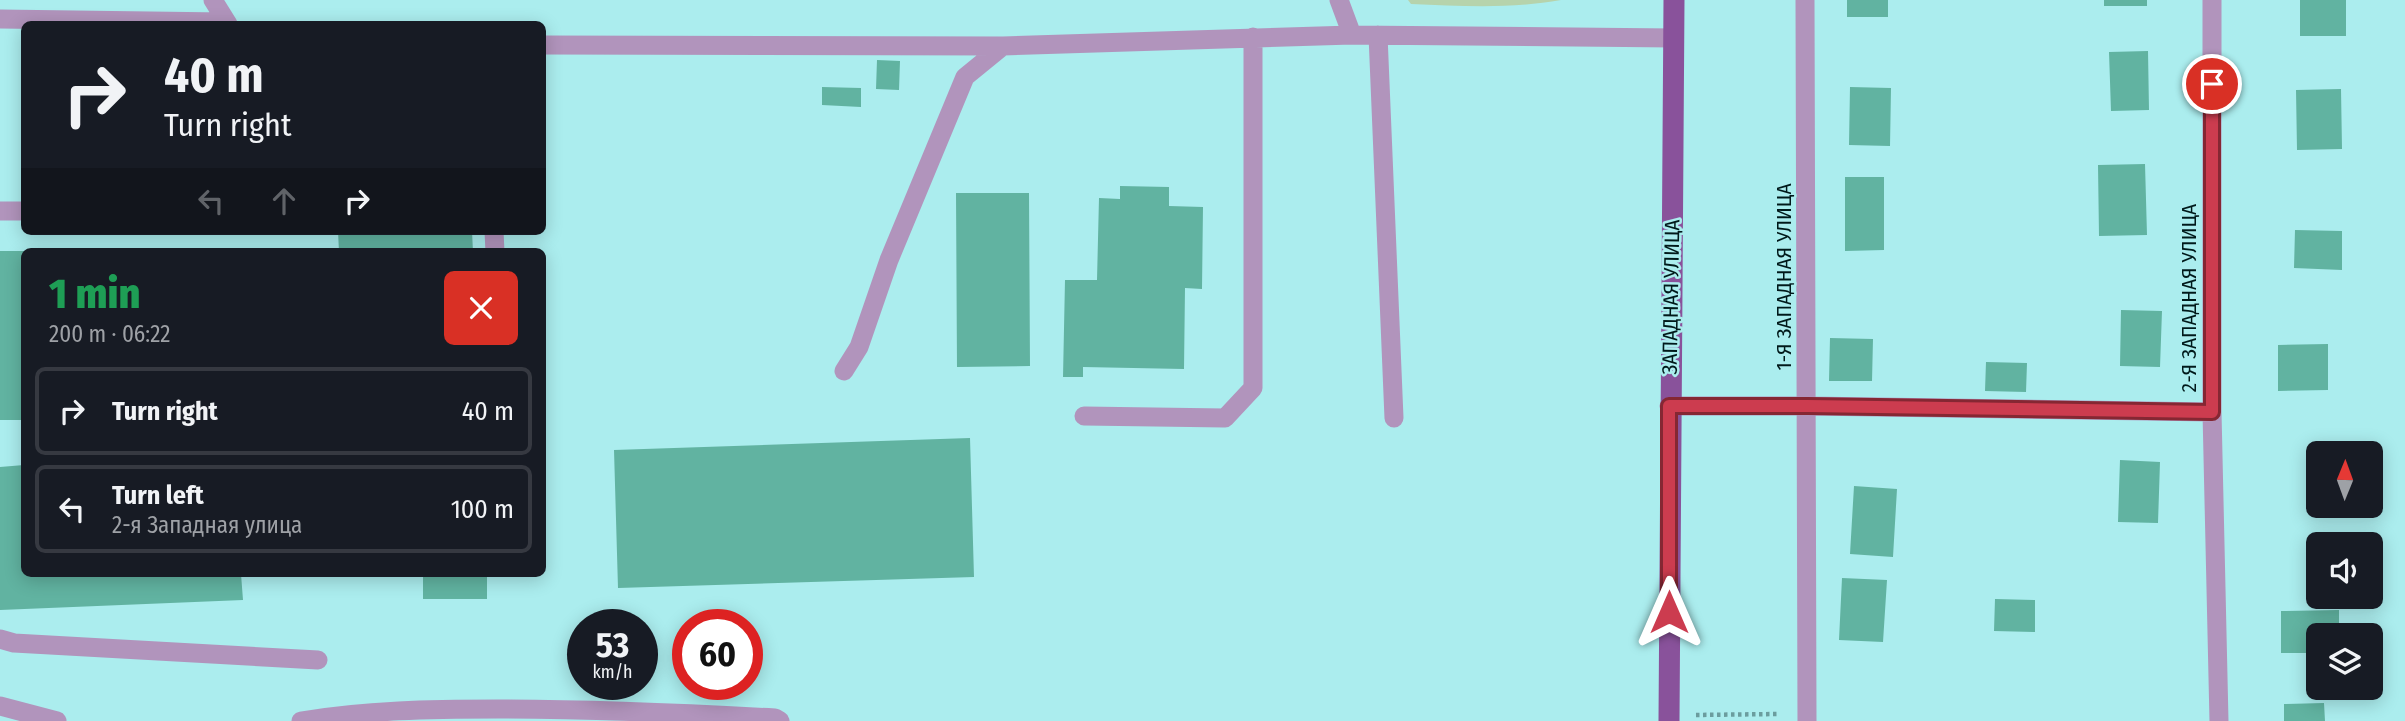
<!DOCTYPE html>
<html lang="en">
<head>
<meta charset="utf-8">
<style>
	body { margin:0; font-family:"Fira Sans Condensed",sans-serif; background:#20242c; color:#f1f3f6; height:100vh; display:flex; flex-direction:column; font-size:26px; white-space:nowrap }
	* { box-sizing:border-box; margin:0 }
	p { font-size:23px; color:#9ea1a6 }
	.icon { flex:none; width:38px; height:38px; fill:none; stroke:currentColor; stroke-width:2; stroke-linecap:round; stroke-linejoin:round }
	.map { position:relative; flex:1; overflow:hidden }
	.panel { position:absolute; left:21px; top:248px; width:525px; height:329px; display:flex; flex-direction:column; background:#171b24; border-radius:10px; box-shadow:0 4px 18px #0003 }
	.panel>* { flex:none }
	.top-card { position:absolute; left:21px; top:21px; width:525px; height:214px; border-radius:10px; box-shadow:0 4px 18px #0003; background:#171b24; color:#f1f3f6; overflow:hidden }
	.needle { width:46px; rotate:1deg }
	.controls { position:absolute; left:2306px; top:441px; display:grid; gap:14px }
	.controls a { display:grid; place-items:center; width:77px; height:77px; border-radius:10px; background:#171b24; box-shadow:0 4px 18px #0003; font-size:35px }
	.speed { position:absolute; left:567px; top:609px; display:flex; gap:14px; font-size:35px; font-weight:700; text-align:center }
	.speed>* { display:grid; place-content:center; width:91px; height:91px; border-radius:50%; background:#171b24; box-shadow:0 4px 18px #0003; line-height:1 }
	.speed small { font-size:18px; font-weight:400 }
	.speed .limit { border:10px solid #d22; background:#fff; color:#111 }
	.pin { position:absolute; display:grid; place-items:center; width:60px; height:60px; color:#fff; margin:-30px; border:4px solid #fff; border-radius:50%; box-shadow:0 2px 7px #0007 }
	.me { position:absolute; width:77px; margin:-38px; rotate:0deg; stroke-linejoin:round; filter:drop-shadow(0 0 5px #0008) }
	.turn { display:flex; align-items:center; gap:24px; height:147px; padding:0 28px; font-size:32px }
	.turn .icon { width:91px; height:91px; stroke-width:2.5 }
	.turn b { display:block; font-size:49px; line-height:60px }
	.lanes { display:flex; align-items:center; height:66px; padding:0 28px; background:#0003; justify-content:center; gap:35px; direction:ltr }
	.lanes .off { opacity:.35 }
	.round { display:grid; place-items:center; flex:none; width:74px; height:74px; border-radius:10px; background:#20242c }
	.headline { display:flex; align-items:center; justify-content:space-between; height:119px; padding:0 28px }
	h1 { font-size:42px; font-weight:800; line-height:52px; color:#1e9e55 }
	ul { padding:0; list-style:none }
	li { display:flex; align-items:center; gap:21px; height:88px; margin:0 14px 10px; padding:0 14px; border:4px solid #363941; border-radius:10px }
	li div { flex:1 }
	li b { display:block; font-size:26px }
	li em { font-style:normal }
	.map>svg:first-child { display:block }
</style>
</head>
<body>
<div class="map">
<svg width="2405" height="721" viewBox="0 0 2405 721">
	<rect width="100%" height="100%" fill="#abedee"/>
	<path fill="#b6d3ac" d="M1408 0H1561C1512 9 1461 6 1411 4Z"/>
	<path fill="#61b3a1" d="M1847 0H1888V17H1847Z
		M2104 0H2147V6H2104Z
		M2300 0H2346V36H2300Z
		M2148 51 2149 110 2111 111 2109 52Z
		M877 60 900 61 899 90 876 89Z
		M822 87 861 88V107L822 105Z
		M1850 87 1891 88 1890 146 1849 145Z
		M2341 89 2342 149 2297 150 2296 90Z
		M2145 164 2147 235 2099 236 2098 165Z
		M1845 177H1884V250L1845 251Z
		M1120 186 1169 187V206L1203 207 1202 289 1185 288 1184 369 1083 367V377H1063L1065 280H1097L1099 198 1120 199Z
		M956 193H1029L1030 366 957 367Z
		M2295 230 2342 231V270L2294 268Z
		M338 231H472L473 252H339Z
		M0 251H24V420H0Z
		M2121 310 2162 311 2160 367 2120 366Z
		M1830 338 1873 339 1872 381H1829Z
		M2328 344V390L2278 391V345Z
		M1986 362 2027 363 2026 392 1985 391Z
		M970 438 974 577 618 588 614 450Z
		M2120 460 2160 462 2158 523 2118 522Z
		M24 465V574H241L243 600 0 610V467Z
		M1854 486 1897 489 1893 557 1850 554Z
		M423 574H487V599H423Z
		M1842 578 1887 580 1883 642 1839 640Z
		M1995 599 2035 600V632L1994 631Z
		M2339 610V635H2319V653H2281V611Z
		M2324 703 2325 721H2284V704Z"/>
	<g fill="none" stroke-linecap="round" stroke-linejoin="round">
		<path stroke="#6b9d9e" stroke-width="4.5" stroke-dasharray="3.5 3.5" stroke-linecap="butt" d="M1696 715 1779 714"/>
		<path stroke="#b194bc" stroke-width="19" d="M213 0 228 24
			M1339 0 1352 35
			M1805 0 1807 721
			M2212 0V412L2219 721
			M0 19 224 22
			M1378 35 1394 418
			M542 45 1003 46 1352 35 1674 38
			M0 211H24
			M494 231 495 252
			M844 371 859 347 889 260 965 77 1003 46
			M1669 406H1808L2212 412
			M1084 416 1225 418 1253 388V37
			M0 639 14 643 318 660
			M0 706 57 721
			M301 721C365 710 432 709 498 709 590 709 682 713 775 718L780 721"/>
		<path stroke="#89529b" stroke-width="21" d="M1669 721 1674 0"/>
	</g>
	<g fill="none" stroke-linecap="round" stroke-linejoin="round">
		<defs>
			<path id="route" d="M1669 612V406H1808L2212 412V84"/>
		</defs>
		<use href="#route" stroke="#852733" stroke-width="18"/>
		<use href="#route" stroke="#cc3c4f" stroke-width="12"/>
	</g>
	<g text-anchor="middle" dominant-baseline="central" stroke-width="5" stroke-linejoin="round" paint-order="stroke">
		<g font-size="21" fill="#00191a" stroke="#abedee">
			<text transform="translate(1784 277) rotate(-90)">1-Я ЗАПАДНАЯ УЛИЦА</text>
			<text transform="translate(1671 297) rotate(-89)">ЗАПАДНАЯ УЛИЦА</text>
			<text transform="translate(2189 298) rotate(-90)">2-Я ЗАПАДНАЯ УЛИЦА</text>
		</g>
	</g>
</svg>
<div class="controls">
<a><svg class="needle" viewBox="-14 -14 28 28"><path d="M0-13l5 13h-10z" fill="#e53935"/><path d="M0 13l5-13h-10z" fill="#9ea1a6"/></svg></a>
<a><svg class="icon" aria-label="sound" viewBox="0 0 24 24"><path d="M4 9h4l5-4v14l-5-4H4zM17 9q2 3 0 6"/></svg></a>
<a><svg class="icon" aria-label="layers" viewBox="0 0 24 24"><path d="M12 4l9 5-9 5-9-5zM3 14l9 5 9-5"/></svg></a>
</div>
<div class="speed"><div>53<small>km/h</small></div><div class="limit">60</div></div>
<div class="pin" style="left:2212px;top:84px;background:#d93025"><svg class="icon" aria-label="arrive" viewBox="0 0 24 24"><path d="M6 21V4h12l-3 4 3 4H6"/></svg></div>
<svg class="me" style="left:1669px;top:612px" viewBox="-20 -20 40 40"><path d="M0-17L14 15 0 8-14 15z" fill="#cc3c4f" stroke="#fff" stroke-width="4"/></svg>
<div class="top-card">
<div class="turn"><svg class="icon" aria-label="right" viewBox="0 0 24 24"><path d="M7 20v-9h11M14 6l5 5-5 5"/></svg><div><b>40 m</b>Turn right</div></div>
<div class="lanes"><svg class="icon off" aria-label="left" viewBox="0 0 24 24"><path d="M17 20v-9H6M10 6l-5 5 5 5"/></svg><svg class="icon off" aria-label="ahead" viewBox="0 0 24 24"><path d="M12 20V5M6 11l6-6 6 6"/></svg><svg class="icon" aria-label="right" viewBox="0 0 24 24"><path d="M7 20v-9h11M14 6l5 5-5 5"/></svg></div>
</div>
<section class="panel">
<div class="headline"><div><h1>1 min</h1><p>200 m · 06:22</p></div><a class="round" style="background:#d93025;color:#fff"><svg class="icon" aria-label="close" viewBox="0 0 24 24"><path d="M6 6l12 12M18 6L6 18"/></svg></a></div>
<ul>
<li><svg class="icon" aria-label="right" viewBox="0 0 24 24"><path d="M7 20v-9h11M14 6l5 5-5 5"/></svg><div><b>Turn right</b></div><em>40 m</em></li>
<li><svg class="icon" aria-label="left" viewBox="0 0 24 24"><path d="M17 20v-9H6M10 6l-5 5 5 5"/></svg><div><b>Turn left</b><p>2-я Западная улица</p></div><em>100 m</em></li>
</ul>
</section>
</div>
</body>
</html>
